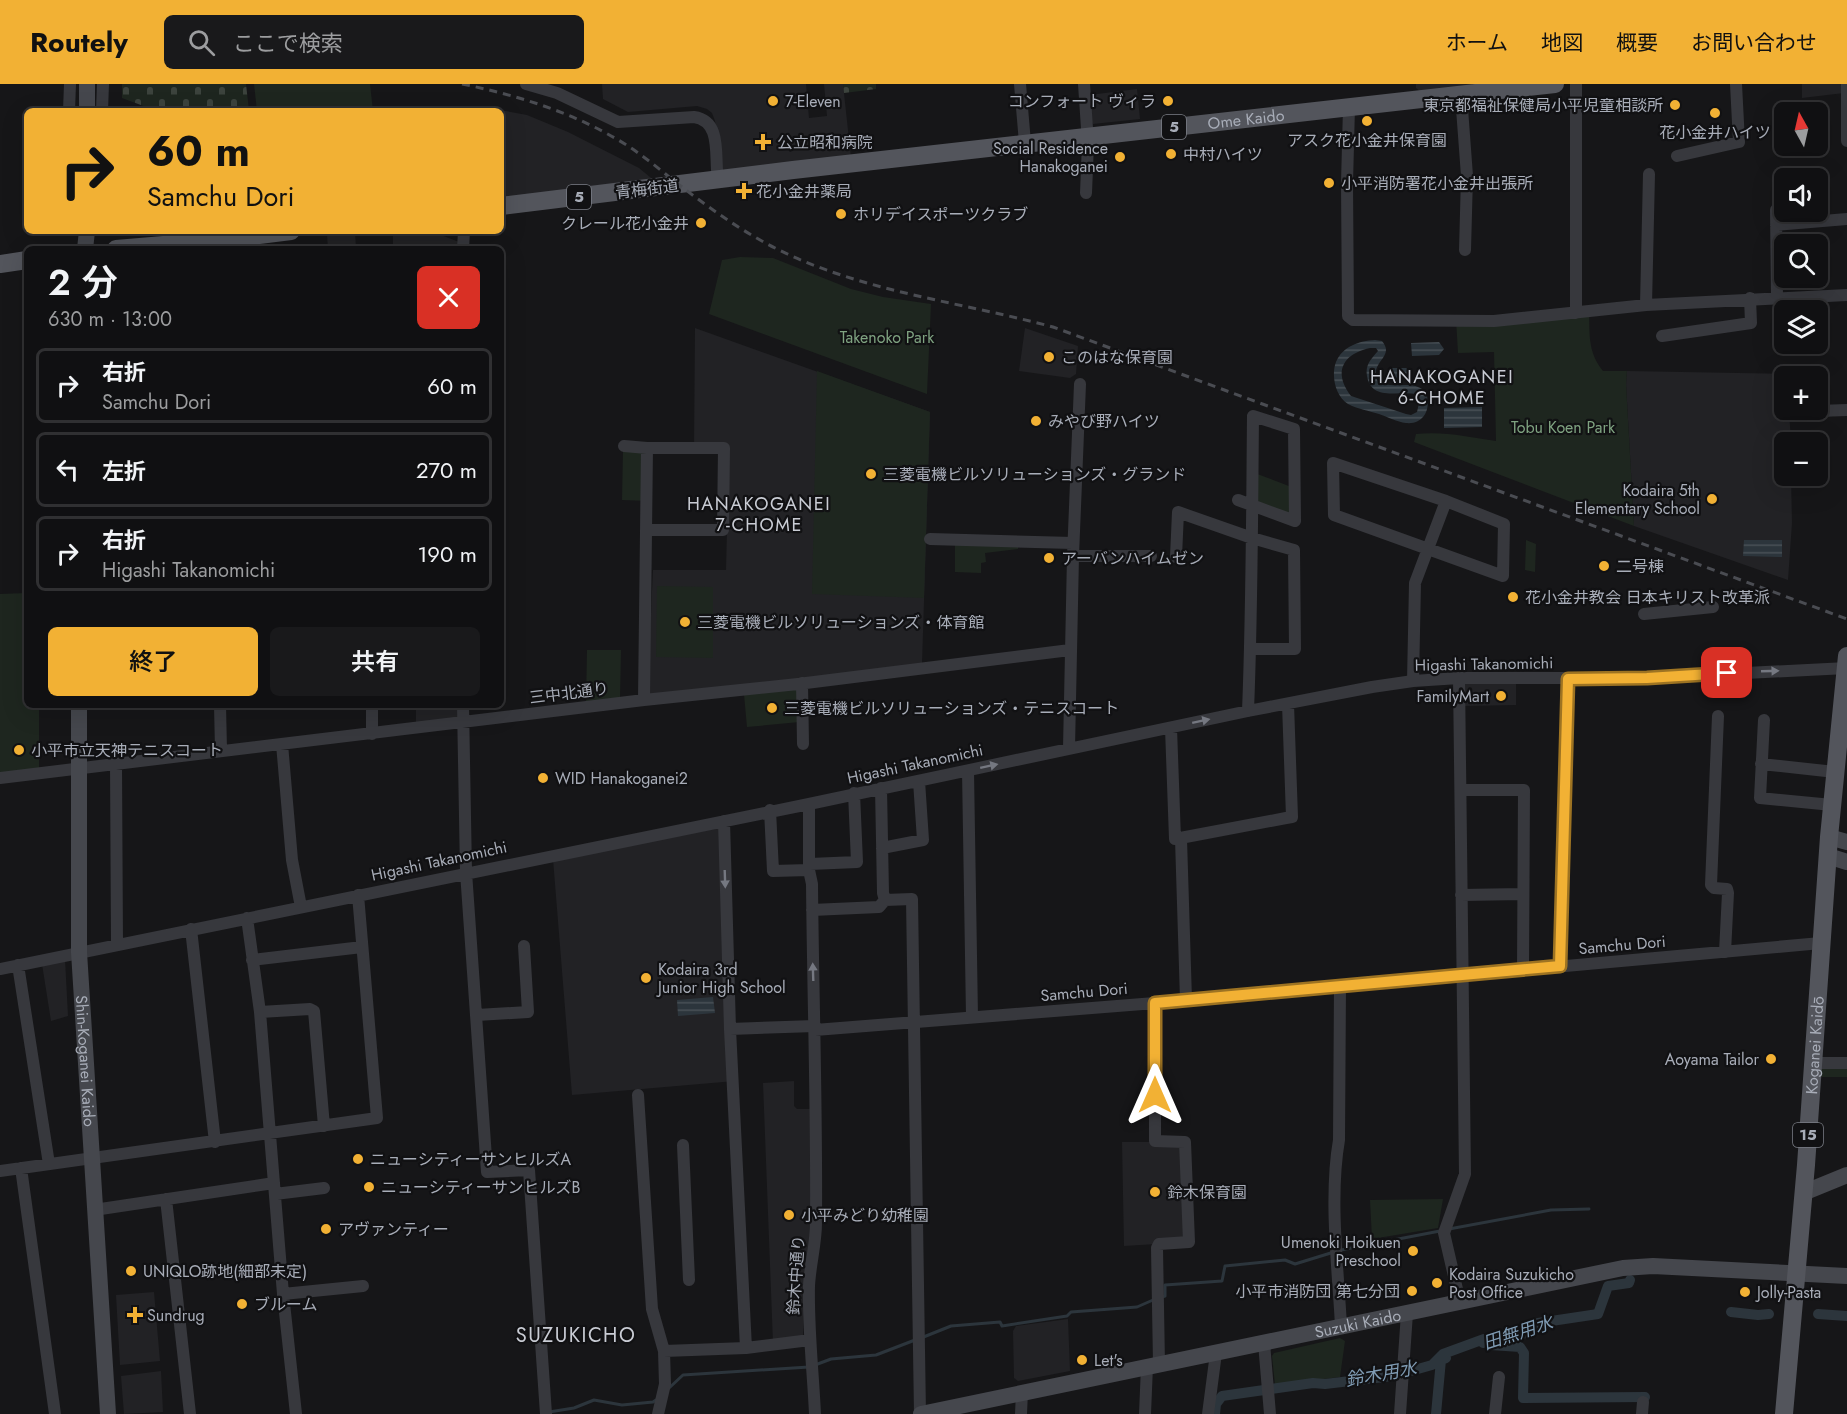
<!DOCTYPE html>
<html lang="ja">
<head>
<meta charset="utf-8">
<style>
	body { margin:0; font-family:Jost,"Noto Sans JP",sans-serif; background:#19191b; color:#f1f3f6; height:100vh; display:flex; flex-direction:column; font-size:22px; white-space:nowrap }
	* { box-sizing:border-box; margin:0 }
	p { font-size:20px; color:#9c9d9f }
	.icon { flex:none; width:33px; height:33px; fill:none; stroke:currentColor; stroke-width:2; stroke-linecap:round; stroke-linejoin:round }
	.map { position:relative; flex:1; overflow:hidden }
	.details { position:absolute; left:24px; top:162px; width:480px; height:462px; display:flex; flex-direction:column; background:#101012; border-radius:9px; box-shadow:0 6px 24px #0002,0 0 0 2px #303032 }
	.details>* { flex:none }
	.top-card { position:absolute; left:24px; top:24px; width:480px; height:126px; border-radius:9px; box-shadow:0 6px 24px #0002,0 0 0 2px #303032; background:#f2b134; color:#111; overflow:hidden }
	.needle { width:39px; rotate:352deg }
	.buttons { position:absolute; left:1774px; top:18px; display:grid; gap:12px }
	.buttons a { display:grid; place-items:center; width:54px; height:54px; border-radius:9px; background:#101012; box-shadow:0 6px 24px #0002,0 0 0 2px #303032; font-size:30px }
	.pin { position:absolute; display:grid; place-items:center; width:51px; height:51px; color:#fff; margin:-26px; border-radius:12px; box-shadow:0 3px 9px #0006 }
	.me { position:absolute; width:66px; margin:-33px; rotate:0deg; stroke-linejoin:round; filter:drop-shadow(0 0 4px #0008) }
	.turn { display:flex; align-items:center; gap:21px; height:126px; padding:0 24px; font-size:27px }
	.turn .icon { width:78px; height:78px; stroke-width:2.5 }
	.turn b { display:block; font-size:42px; line-height:51px }
	.round { display:grid; place-items:center; flex:none; width:63px; height:63px; border-radius:9px; background:#19191b }
	.headline { display:flex; align-items:center; justify-content:space-between; height:102px; padding:0 24px }
	h1 { font-size:36px; font-weight:600; line-height:45px }
	.button { display:flex; gap:12px; margin-top:auto; padding:12px 24px }
	.button a { flex:1; height:69px; border-radius:9px; background:#f2b134; color:#111; font-size:24px; font-weight:600; line-height:69px; text-align:center }
	.button a+a { background:#19191b; color:#f1f3f6 }
	ul { padding:0; list-style:none }
	li { display:flex; align-items:center; gap:18px; height:75px; margin:0 12px 9px; padding:0 12px; border:3px solid #303032; border-radius:9px }
	li div { flex:1 }
	li b { display:block; font-size:22px }
	li em { font-style:normal }
	header { display:flex; align-items:center; gap:36px; box-sizing:border-box; height:84px; padding:0 30px; background:#f2b134; color:#111 }
	header strong { font-size:28px }
	nav { display:flex; gap:33px; margin-inline-start:auto; font-size:21px }
	.search { width:420px; height:54px; background:#19191b; display:flex; align-items:center; gap:15px; box-sizing:border-box; padding:0 21px; border-radius:9px; color:#9c9d9f; font-size:22px }
	.map>svg:first-child { display:block }
</style>
</head>
<body>
<header>
<strong>Routely</strong>
<div class="search"><svg class="icon" aria-label="search" viewBox="0 0 24 24"><circle cx="10" cy="10" r="6"/><path d="M15 15l6 6"/></svg>ここで検索</div>
<nav><a>ホーム</a><a>地図</a><a>概要</a><a>お問い合わせ</a></nav>
</header>
<div class="map">
<svg width="1847" height="1330" viewBox="0 0 1847 1330">
	<defs>
		<pattern id="cemetery-stones" width="16" height="16" patternUnits="userSpaceOnUse" patternTransform="scale(1.5)"><rect width="16" height="16" fill="#1e261f"/><path d="M2 7V4a2 2 0 0 1 4 0v3zM10 15v-3a2 2 0 0 1 4 0v3z" fill="#3c433d"/></pattern>
		<pattern id="water-rules" width="6" height="5" patternUnits="userSpaceOnUse" patternTransform="scale(1.5)"><rect width="6" height="5" fill="#2c353c"/><path d="M0 2.5h6" fill="none" stroke="#485056"/></pattern>
	</defs>
	<rect width="100%" height="100%" fill="#161618"/>
	<path fill="#222225" d="M602 0H806L809 34 827 32 824 0H843L851 74 721 88 715 37 712 29 707 25 697 22 628 28 603 15Z
		M1416 0H1472L1473 3 1422 9 1416 4Z
		M1802 0H1844V9L1802 14Z
		M1137 5 1140 35 1093 40 1092 38 1089 11Z
		M484 23 527 31 568 48 639 84 656 98 501 115V27H484Z
		M393 147H431L459 158V165H393Z
		M355 148 356 165H328L327 150Z
		M695 244 930 328 922 580 647 616 653 486H726L729 366 694 365Z
		M1025 244 1078 262 1076 290 1070 294 1019 287Z
		M1627 287 1787 290V292H1785V326H1789L1791 358H1785V392H1791L1792 439 1788 496 1634 442 1626 300Z
		M1516 597V621L1463 622V600Z
		M416 621H459V634L416 640Z
		M720 744 735 997 572 1011 553 775Z
		M65 875 68 932 51 937 42 880Z
		M794 997V1022L797 1025H811V1143L804 1199 803 1253 773 1259 763 999Z
		M1122 1058H1185L1189 1158 1124 1162Z
		M154 1208 160 1277 120 1281 116 1211Z
		M1068 1235 1070 1287 1018 1297 1014 1294 1013 1247 1016 1242Z
		M161 1287 163 1328 124 1330 121 1292Z"/>
	<path fill="url(#cemetery-stones)" d="M122 0H246L249 27H157L122 14Z
		M843 0H876V5L844 9Z"/>
	<path fill="#1e261f" d="M254 0H370L373 27H257Z
		M740 173 773 174 851 205 883 213 931 220 927 310 709 230 722 176Z
		M1589 225C1590 249 1587 267 1603 287H1627L1626 300 1634 442 1414 358 1416 350C1444 347 1469 353 1496 357L1494 268 1458 269 1456 235Z
		M817 287 930 328 924 514 812 510Z
		M623 366H650L649 417 622 416Z
		M1252 388 1294 404 1295 437 1251 422Z
		M1526 456 1536 460 1535 488 1525 486Z
		M955 460H1018V465L985 469 986 478 981 479V489L955 488Z
		M657 502 713 503V574L656 573Z
		M27 509V621H39V689L0 694V510Z
		M587 566H621L620 615 586 619Z
		M799 605 800 638 747 643 744 610Z
		M1818 981H1847V993H1818Z
		M1443 1115 1438 1144 1372 1155 1370 1116Z
		M1340 1254 1345 1257 1340 1293 1275 1301 1272 1272 1274 1269Z"/>
	<path fill="url(#water-rules)" fill-rule="evenodd" d="M1375 256 1382 257C1396 274 1368 277 1378 298 1393 306 1411 295 1425 307 1432 321 1426 341 1406 339 1397 338 1388 333 1379 330 1370 327 1357 325 1348 320 1335 312 1331 291 1336 278 1343 262 1359 257 1375 256ZM1370 264H1376L1378 267C1371 275 1365 281 1367 292 1371 317 1399 307 1416 310L1419 319 1417 328 1411 331 1406 330 1351 312C1333 289 1342 270 1370 264Z
		M1439 258 1444 265 1439 271 1412 272 1411 259Z
		M1390 284H1406L1409 286V291L1406 293 1391 294Z
		M1482 323V343L1444 344V324Z
		M1744 456H1782V473L1743 472Z
		M713 913 715 929 678 932 677 916Z"/>
	<g fill="none" stroke-linecap="round" stroke-linejoin="round">
		<path stroke="#2c353c" stroke-width="3" d="M1449 1145 1551 1126 1589 1125
			M1341 1166 1440 1147
			M1162 1213 1165 1212V1201L1222 1197 1225 1182 1285 1176 1295 1180 1334 1168
			M921 1254 951 1242 1000 1238 1002 1242 1067 1232 1071 1228 1137 1223 1153 1216
			M815 1281 831 1275 876 1271 915 1256
			M668 1305 683 1291 809 1283
			M549 1328 574 1324 594 1316 622 1321 653 1318 656 1316"/>
		<path stroke="#2c353c" stroke-width="10" d="M1731 1228 1758 1231 1769 1230
			M1818 1230 1847 1232
			M1483 1259 1511 1251 1528 1249 1538 1239 1598 1230 1608 1202 1629 1199 1630 1196
			M1215 1330 1216 1320 1222 1312 1313 1299 1325 1300 1393 1292 1432 1281 1443 1270 1484 1255 1491 1261 1520 1263 1524 1269 1523 1314 1645 1313
			M1436 1330 1441 1276 1446 1274"/>
		<path stroke="#37383d" stroke-width="12" d="M526 0 557 9 618 38 694 33C723 37 714 74 718 96
			M1020 0 1025 59
			M1084 0 1088 59 1086 109
			M1576 0V229
			M1847 0V57
			M1461 11 1467 92 1465 166
			M1349 23 1347 99 1348 232 1353 236 1494 237 1646 221 1847 211
			M69 27 70 0
			M102 27 103 0
			M1677 72 1739 58 1736 0
			M1776 126 1777 213
			M1776 141 1847 135
			M463 165 464 147
			M1646 221 1649 90
			M1662 252 1751 239 1750 214
			M1789 328 1847 326
			M624 362 647 364
			M1333 379 1446 417 1504 440 1503 492 1334 431Z
			M1238 416 1295 437 1294 345 1253 332C1252 431 1252 529 1248 627
			M930 455 1073 459
			M1073 472H1151
			M1176 473 1178 428 1252 454 1294 466 1295 565H1250
			M1644 530 1713 523
			M1459 594 1465 1090 1444 1149 1460 1218
			M1413 597 1415 499 1446 417
			M802 599 803 660
			M644 616 647 364H724L723 446H646
			M220 621 221 666
			M463 621 466 788 487 1088 529 1086 546 1330
			M1718 632 1711 801 1714 804 1727 805 1728 809 1725 868
			M1764 636 1760 714 1832 721
			M1171 644 1175 755 1286 734 1292 733 1288 620
			M372 650V621
			M282 660 292 776 301 823
			M1069 664 1073 472 1080 300
			M116 680 117 860
			M1761 680 1835 688
			M968 687 972 933
			M0 694 644 616 798 600 1070 566
			M881 704 883 809 885 816 912 815 920 1330
			M1462 706H1524L1523 885
			M809 720V786L812 800C813 913 817 1026 816 1139 816 1160 810 1181 809 1202 808 1245 813 1287 815 1330
			M770 726 773 787 809 786
			M724 737 730 945 746 1264
			M1181 755 1186 916
			M882 764 923 756 919 697
			M810 780 857 778 854 709
			M1461 811 1523 810
			M812 826 879 823 885 816
			M247 834 260 928 283 1210 296 1330
			M191 845 215 1058
			M252 876 362 863
			M18 881 49 1080
			M1560 882 1568 595
			M0 885 809 720 1248 627 1372 603 1413 597 1459 594H1647L1847 584
			M1340 902 1339 1056C1329 1113 1338 1184 1341 1242
			M1155 919V1057L1185 1058 1189 1158 1159 1160 1157 1164 1159 1280
			M260 928 310 925 314 927 324 1042
			M477 931 528 928 524 862
			M730 945 815 942
			M815 946 1155 919 1821 859
			M1813 979H1847
			M638 1011 652 1225 664 1267 665 1300 658 1330
			M683 1061 689 1196
			M21 1084 55 1330
			M0 1087 377 1034 358 811
			M275 1110 324 1104
			M166 1115 190 1330
			M94 1126 274 1099
			M283 1210 363 1202
			M1264 1259 1270 1330
			M664 1267 746 1264 810 1256
			M1021 1330 1022 1308
			M1145 1330 1147 1282
			M1208 1330 1216 1269
			M1400 1330 1407 1229
			M1495 1330 1499 1293
			M1642 1330 1643 1318"/>
		<g stroke="#45474d" stroke-width="16">
			<path d="M87 27V0"/>
			<path d="M85 165 87 147"/>
			<path id="s1" d="M79 621V868L108 1330"/>
			<path d="M1829 753 1847 758"/>
			<path d="M1828 772 1847 778"/>
			<path d="M1803 1109 1847 1091"/>
			<path id="s2" d="M921 1330 1623 1184 1653 1182 1847 1192"/>
		</g>
		<g stroke="#53555c" stroke-width="18">
			<path id="s3" d="M501 122 793 86 1555 0"/>
			<path d="M116 165 211 157 291 147"/>
			<path d="M0 180 27 176"/>
			<path id="s4" d="M1784 1330 1806 1081 1829 753 1847 572"/>
		</g>
		<path stroke="#4a4c52" stroke-width="3" stroke-dasharray="8 6" stroke-linecap="butt" d="M462 0C521 12 581 31 631 64 649 76 665 90 682 103 712 126 743 148 777 165 863 208 961 218 1053 243L1847 535"/>
	</g>
	<defs><path id="oneway-solid" d="M-6-.8H1V-3.2L6.5 0L1 3.2V.8H-6Z" transform="scale(1.5)"/></defs>
	<g fill="#757881">
		<use href="#oneway-solid" transform="translate(1770 587) rotate(-2)"/>
		<use href="#oneway-solid" transform="translate(1201 637) rotate(-12)"/>
		<use href="#oneway-solid" transform="translate(989 682) rotate(-12)"/>
		<use href="#oneway-solid" transform="translate(725 795) rotate(88)"/>
		<use href="#oneway-solid" transform="translate(813 888) rotate(-92)"/>
	</g>
	<g fill="none" stroke-linecap="round" stroke-linejoin="round">
		<defs>
			<path id="route" d="M1155 1011V919L1560 882 1568 595 1647 594 1727 589"/>
		</defs>
		<use href="#route" stroke="#9d7322" stroke-width="15"/>
		<use href="#route" stroke="#f2b134" stroke-width="10"/>
	</g>
	<g fill="#f2b134" stroke="#111113" stroke-width="2">
		<circle cx="773" cy="17" r="6"/>
		<circle cx="1168" cy="17" r="6"/>
		<circle cx="1675" cy="21" r="6"/>
		<circle cx="1715" cy="29" r="6"/>
		<circle cx="1367" cy="37" r="6"/>
		<path d="M760 49h6v6h6v6h-6v6h-6v-6h-6v-6h6z"/>
		<circle cx="1171" cy="70" r="6"/>
		<circle cx="1120" cy="73" r="6"/>
		<circle cx="1329" cy="99" r="6"/>
		<path d="M741 98h6v6h6v6h-6v6h-6v-6h-6v-6h6z"/>
		<circle cx="841" cy="130" r="6"/>
		<circle cx="701" cy="139" r="6"/>
		<circle cx="1049" cy="273" r="6"/>
		<circle cx="1036" cy="337" r="6"/>
		<circle cx="871" cy="390" r="6"/>
		<circle cx="1712" cy="415" r="6"/>
		<circle cx="1049" cy="474" r="6"/>
		<circle cx="1604" cy="482" r="6"/>
		<circle cx="1513" cy="513" r="6"/>
		<circle cx="685" cy="538" r="6"/>
		<circle cx="1501" cy="612" r="6"/>
		<circle cx="772" cy="624" r="6"/>
		<circle cx="19" cy="666" r="6"/>
		<circle cx="543" cy="694" r="6"/>
		<circle cx="646" cy="894" r="6"/>
		<circle cx="1771" cy="975" r="6"/>
		<circle cx="358" cy="1075" r="6"/>
		<circle cx="369" cy="1103" r="6"/>
		<circle cx="1155" cy="1108" r="6"/>
		<circle cx="789" cy="1131" r="6"/>
		<circle cx="326" cy="1145" r="6"/>
		<circle cx="1413" cy="1167" r="6"/>
		<circle cx="131" cy="1187" r="6"/>
		<circle cx="1437" cy="1199" r="6"/>
		<circle cx="1412" cy="1207" r="6"/>
		<circle cx="1745" cy="1208" r="6"/>
		<circle cx="242" cy="1220" r="6"/>
		<path d="M132 1222h6v6h6v6h-6v6h-6v-6h-6v-6h6z"/>
		<circle cx="1082" cy="1276" r="6"/>
	</g>
	<g text-anchor="middle" dominant-baseline="central" stroke-width="4.5" stroke-linejoin="round" paint-order="stroke">
		<g fill="#111113" stroke="#7b7e86" stroke-width="1.5">
			<rect x="1162" y="31" width="24" height="24" rx="4.5"/>
			<rect x="567" y="101" width="24" height="24" rx="4.5"/>
			<rect x="1793" y="1039" width="30" height="24" rx="4.5"/>
		</g>
		<g font-size="15" font-weight="bold" fill="#a8adb8">
			<text x="1174" y="43">5</text>
			<text x="579" y="113">5</text>
			<text x="1808" y="1051">15</text>
		</g>
		<g font-size="16" fill="#a8adb8" stroke="#111113" text-anchor="start">
			<text x="785" y="17">7-Eleven</text>
			<text x="1156" y="17" text-anchor="end">コンフォート ヴィラ</text>
			<text x="1663" y="21" text-anchor="end">東京都福祉保健局小平児童相談所</text>
			<text x="1715" y="48" text-anchor="middle">花小金井ハイツ</text>
			<text x="1367" y="56" text-anchor="middle">アスク花小金井保育園</text>
			<text x="777" y="58">公立昭和病院</text>
			<text x="1108" y="64" text-anchor="end">Social Residence<tspan x="1108" dy="18">Hanakoganei</tspan></text>
			<text x="1183" y="70">中村ハイツ</text>
			<text x="1341" y="99">小平消防署花小金井出張所</text>
			<text x="756" y="107">花小金井薬局</text>
			<text x="853" y="130">ホリデイスポーツクラブ</text>
			<text x="689" y="139" text-anchor="end">クレール花小金井</text>
			<text x="1061" y="273">このはな保育園</text>
			<text x="1048" y="337">みやび野ハイツ</text>
			<text x="883" y="390">三菱電機ビルソリューションズ・グランド</text>
			<text x="1700" y="406" text-anchor="end">Kodaira 5th<tspan x="1700" dy="18">Elementary School</tspan></text>
			<text x="1061" y="474">アーバンハイムゼン</text>
			<text x="1616" y="482">二号棟</text>
			<text x="1525" y="513">花小金井教会 日本キリスト改革派</text>
			<text x="697" y="538">三菱電機ビルソリューションズ・体育館</text>
			<text x="1489" y="612" text-anchor="end">FamilyMart</text>
			<text x="784" y="624">三菱電機ビルソリューションズ・テニスコート</text>
			<text x="31" y="666">小平市立天神テニスコート</text>
			<text x="555" y="694">WID Hanakoganei2</text>
			<text x="658" y="885">Kodaira 3rd<tspan x="658" dy="18">Junior High School</tspan></text>
			<text x="1759" y="975" text-anchor="end">Aoyama Tailor</text>
			<text x="370" y="1075">ニューシティーサンヒルズA</text>
			<text x="381" y="1103">ニューシティーサンヒルズB</text>
			<text x="1167" y="1108">鈴木保育園</text>
			<text x="801" y="1131">小平みどり幼稚園</text>
			<text x="338" y="1145">アヴァンティー</text>
			<text x="1401" y="1158" text-anchor="end">Umenoki Hoikuen<tspan x="1401" dy="18">Preschool</tspan></text>
			<text x="143" y="1187">UNIQLO跡地(細部未定)</text>
			<text x="1449" y="1190">Kodaira Suzukicho<tspan x="1449" dy="18">Post Office</tspan></text>
			<text x="1400" y="1207" text-anchor="end">小平市消防団 第七分団</text>
			<text x="1757" y="1208">Jolly-Pasta</text>
			<text x="254" y="1220">ブルーム</text>
			<text x="147" y="1231">Sundrug</text>
			<text x="1094" y="1276">Let's</text>
		</g>
		<g font-size="16" fill="#a8adb8" stroke="#111113">
			<text stroke="none"><textPath href="#s3" startOffset="750">Ome Kaido</textPath></text>
			<text transform="translate(647 105) rotate(-7)">青梅街道</text>
			<text transform="translate(1484 580) rotate(-1)">Higashi Takanomichi</text>
			<text transform="translate(569 609) rotate(-7)">三中北通り</text>
			<text transform="translate(915 680) rotate(-12)">Higashi Takanomichi</text>
			<text transform="translate(439 777) rotate(-12)">Higashi Takanomichi</text>
			<text transform="translate(1622 861) rotate(-5)">Samchu Dori</text>
			<text transform="translate(1084 908) rotate(-5)">Samchu Dori</text>
			<text stroke="none"><textPath href="#s4" startOffset="370">Koganei Kaidō</textPath></text>
			<text stroke="none"><textPath href="#s1" startOffset="356">Shin-Koganei Kaido</textPath></text>
			<text transform="translate(796 1191) rotate(-86)">鈴木中通り</text>
			<text stroke="none"><textPath href="#s2" startOffset="446">Suzuki Kaido</textPath></text>
		</g>
		<g font-size="16" fill="#7fa381" stroke="#111113">
			<text x="887" y="253">Takenoko Park</text>
			<text x="1563" y="343">Tobu Koen Park</text>
		</g>
		<g font-size="18" letter-spacing="1.5" fill="#c9ccd4" stroke="#111113">
			<text x="1442" y="293">HANAKOGANEI<tspan x="1442" dy="21">6-CHOME</tspan></text>
			<text x="759" y="420">HANAKOGANEI<tspan x="759" dy="21">7-CHOME</tspan></text>
		</g>
		<g font-size="18" font-style="italic" fill="#7f9bb3" stroke="#111113">
			<text transform="translate(1518 1249) rotate(-18)">田無用水</text>
			<text transform="translate(1381 1290) rotate(-10)">鈴木用水</text>
		</g>
		<g font-size="20" letter-spacing="1.5" fill="#c9ccd4" stroke="#111113">
			<text x="576" y="1251">SUZUKICHO</text>
		</g>
	</g>
</svg>
<div class="buttons">
<a><svg class="needle" viewBox="-14 -14 28 28"><path d="M0-13l5 13h-10z" fill="#e53935"/><path d="M0 13l5-13h-10z" fill="#9c9d9f"/></svg></a>
<a><svg class="icon" aria-label="sound" viewBox="0 0 24 24"><path d="M4 9h4l5-4v14l-5-4H4zM17 9q2 3 0 6"/></svg></a>
<a><svg class="icon" aria-label="search" viewBox="0 0 24 24"><circle cx="10" cy="10" r="6"/><path d="M15 15l6 6"/></svg></a>
<a><svg class="icon" aria-label="layers" viewBox="0 0 24 24"><path d="M12 4l9 5-9 5-9-5zM3 14l9 5 9-5"/></svg></a>
<a>+</a>
<a>−</a>
</div>
<div class="pin" style="left:1727px;top:589px;background:#d93025"><svg class="icon" aria-label="arrive" viewBox="0 0 24 24"><path d="M6 21V4h12l-3 4 3 4H6"/></svg></div>
<svg class="me" style="left:1155px;top:1011px" viewBox="-20 -20 40 40"><path d="M0-17L14 15 0 8-14 15z" fill="#f2b134" stroke="#fff" stroke-width="4"/></svg>
<div class="top-card">
<div class="turn"><svg class="icon" aria-label="right" viewBox="0 0 24 24"><path d="M7 20v-9h11M14 6l5 5-5 5"/></svg><div><b>60 m</b>Samchu Dori</div></div>
</div>
<section class="details">
<div class="headline"><div><h1>2 分</h1><p>630 m · 13:00</p></div><a class="round" style="background:#d93025;color:#fff"><svg class="icon" aria-label="close" viewBox="0 0 24 24"><path d="M6 6l12 12M18 6L6 18"/></svg></a></div>
<ul>
<li><svg class="icon" aria-label="right" viewBox="0 0 24 24"><path d="M7 20v-9h11M14 6l5 5-5 5"/></svg><div><b>右折</b><p>Samchu Dori</p></div><em>60 m</em></li>
<li><svg class="icon" aria-label="left" viewBox="0 0 24 24"><path d="M17 20v-9H6M10 6l-5 5 5 5"/></svg><div><b>左折</b></div><em>270 m</em></li>
<li><svg class="icon" aria-label="right" viewBox="0 0 24 24"><path d="M7 20v-9h11M14 6l5 5-5 5"/></svg><div><b>右折</b><p>Higashi Takanomichi</p></div><em>190 m</em></li>
</ul>
<div class="button"><a>終了</a><a>共有</a></div>
</section>
</div>
</body>
</html>
